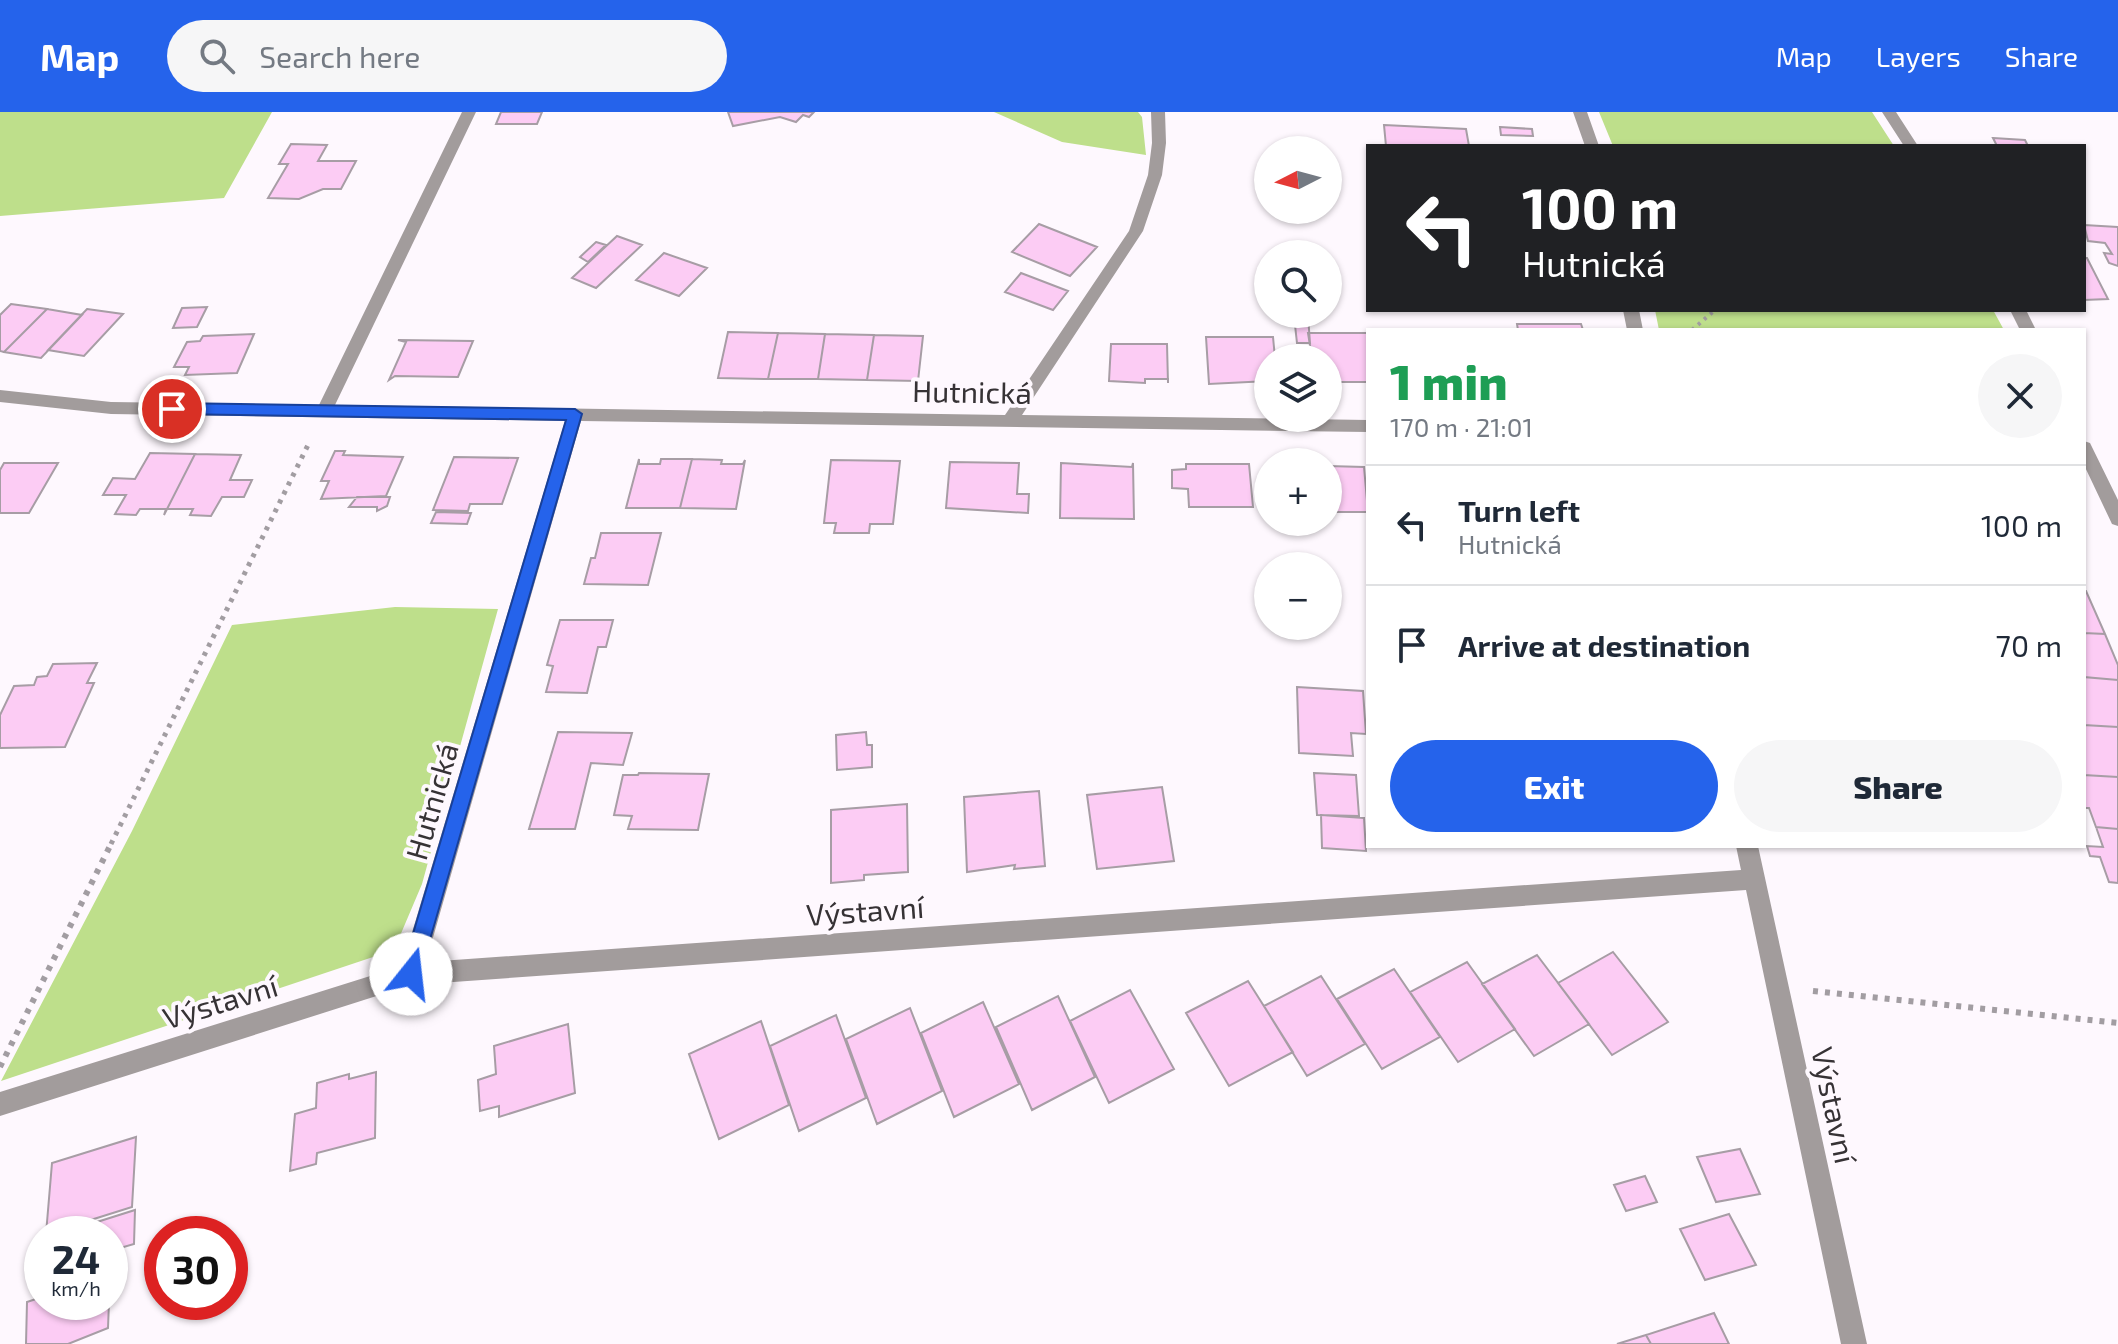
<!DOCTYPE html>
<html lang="en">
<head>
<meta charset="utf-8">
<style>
	body { margin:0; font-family:"Exo 2",sans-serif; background:#f6f6f7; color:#1f2937; height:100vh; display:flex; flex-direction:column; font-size:30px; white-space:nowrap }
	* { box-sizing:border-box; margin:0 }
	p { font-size:26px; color:#747a83 }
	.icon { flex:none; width:44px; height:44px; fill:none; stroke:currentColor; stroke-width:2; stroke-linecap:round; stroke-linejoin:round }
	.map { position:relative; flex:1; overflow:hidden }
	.panel { position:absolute; left:1366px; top:216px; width:720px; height:520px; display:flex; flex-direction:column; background:#fff; border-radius:0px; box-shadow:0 2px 6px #0004 }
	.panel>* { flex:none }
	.guide { position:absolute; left:1366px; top:32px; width:720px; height:168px; border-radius:0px; box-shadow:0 2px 6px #0004; background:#202124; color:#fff; overflow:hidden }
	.needle { width:52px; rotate:264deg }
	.buttons { position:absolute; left:1254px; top:24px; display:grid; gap:16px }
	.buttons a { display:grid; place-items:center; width:88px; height:88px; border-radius:50%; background:#fff; box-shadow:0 2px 6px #0004; font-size:40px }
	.speed { position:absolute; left:24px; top:1104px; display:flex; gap:16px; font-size:40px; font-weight:700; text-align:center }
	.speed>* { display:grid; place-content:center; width:104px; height:104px; border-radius:50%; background:#fff; box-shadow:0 2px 6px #0004; line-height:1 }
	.speed small { font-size:20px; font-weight:400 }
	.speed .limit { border:12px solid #d22; background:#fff; color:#111 }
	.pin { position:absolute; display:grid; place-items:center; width:68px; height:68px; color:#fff; margin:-34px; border:4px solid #fff; border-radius:50%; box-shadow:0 2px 8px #0007 }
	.me { position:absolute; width:88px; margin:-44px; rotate:16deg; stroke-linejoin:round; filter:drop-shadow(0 0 6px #0008) }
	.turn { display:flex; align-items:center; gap:28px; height:168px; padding:0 24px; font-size:36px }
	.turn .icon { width:104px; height:104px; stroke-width:2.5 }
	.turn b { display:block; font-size:56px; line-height:68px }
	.round { display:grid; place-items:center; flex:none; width:84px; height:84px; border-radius:42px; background:#f6f6f7 }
	.summary { display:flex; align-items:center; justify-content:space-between; height:136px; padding:0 24px }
	h1 { font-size:48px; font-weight:800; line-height:60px; color:#1e9e55 }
	.button { display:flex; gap:16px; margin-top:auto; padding:16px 24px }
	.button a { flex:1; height:92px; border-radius:48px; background:#2563eb; color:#fff; font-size:32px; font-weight:800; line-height:92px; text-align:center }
	.button a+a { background:#f6f6f7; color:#1f2937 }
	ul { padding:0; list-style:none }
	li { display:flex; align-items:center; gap:24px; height:120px; padding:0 24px; border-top:2px solid #e0e1e3 }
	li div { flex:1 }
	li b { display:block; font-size:30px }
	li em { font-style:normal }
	header { display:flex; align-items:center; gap:48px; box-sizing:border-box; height:112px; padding:0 40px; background:#2563eb; color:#fff }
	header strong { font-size:38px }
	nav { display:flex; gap:44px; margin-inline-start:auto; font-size:28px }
	.search { width:560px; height:72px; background:#f6f6f7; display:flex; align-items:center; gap:20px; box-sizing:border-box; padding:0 28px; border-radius:44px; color:#747a83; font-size:30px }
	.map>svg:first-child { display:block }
</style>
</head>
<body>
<header>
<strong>Map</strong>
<div class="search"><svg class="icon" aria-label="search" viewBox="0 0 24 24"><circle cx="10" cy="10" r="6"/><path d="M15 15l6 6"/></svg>Search here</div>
<nav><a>Map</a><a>Layers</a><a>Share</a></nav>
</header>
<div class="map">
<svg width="2118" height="1232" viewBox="0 0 2118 1232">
	<rect width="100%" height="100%" fill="#fef8fe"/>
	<path fill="#bedf8b" d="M0 0H272L224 86 0 104Z
		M994 0H1138L1142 5 1146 43 1062 30Z
		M1599 0H1872L1894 34H1613Z
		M1655 198H1993L2004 218H1659Z
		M395 495 498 497 422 772 394 838 1 969 132 719 232 513Z"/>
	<path fill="#fcccf4" stroke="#a79da5" stroke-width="2" d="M501 0H542L537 12H496Z
		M728 0H814L809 5 803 3 796 10 780 5 733 14Z
		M1384 13 1466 17 1469 34H1386Z
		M1500 15 1532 17 1533 24 1501 23Z
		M1993 26 2025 28 2028 34H1997Z
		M291 32 327 33 318 49H356L341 77H323L299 87 268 86 288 52H279Z
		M1039 112 1097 135 1070 164 1012 140Z
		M2084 113 2118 115V154L2109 151 2104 141 2112 142 2105 131 2088 129Z
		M617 124 642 133 596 176 572 166Z
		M596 130 606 133 588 150 580 145Z
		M664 141 707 156 679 184 636 168Z
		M2084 146H2087L2108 187 2084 188Z
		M1021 161 1068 179 1053 198 1005 180Z
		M11 192 47 197 4 240 0 239V203Z
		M207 195 197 215 173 216 182 196Z
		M47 197 82 203 41 246 4 240Z
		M87 197 123 202 84 244 48 238Z
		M1294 204H1308L1310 231H1297Z
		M1517 212H1581L1583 218H1518Z
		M728 220 778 221 768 267 718 266Z
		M778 221 825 222 818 267H768Z
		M1308 221H1368V270H1328V246H1312Z
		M254 222 237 261 185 263 189 255H174L187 230 200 229 203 224Z
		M825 222 874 223 867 268 818 267Z
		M874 223 923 224 918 269 867 268Z
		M1206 225H1273L1275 246H1268V269L1209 272Z
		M398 228 473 229 458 265 395 264 389 268 406 230Z
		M1111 232H1167L1168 271V267H1145V271L1109 269Z
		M335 339H345L343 343 403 345 386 384 321 387 329 369H321Z
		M150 341 195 342 164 403 166 397H140L136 403 115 402 126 383H103L113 366 135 367Z
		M195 342 241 343 230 368H252L244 385H222L211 404 190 403 193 397H167L164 403Z
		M454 345 518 346 502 392H470L468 399 433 398Z
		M639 347V352H660L661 347H692L680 396H626Z
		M692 347 722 348 721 352H743L745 348 736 397 680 396Z
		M831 348 900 349 893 412H870L869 421H834L836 411H824Z
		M950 350 1019 351 1017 382H1029L1028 401 946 396Z
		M4 351H58L29 401H0V358Z
		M1061 351 1132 355 1133 351 1134 407 1060 406Z
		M1186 352H1249L1253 395H1189L1188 377 1172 376V358L1186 357Z
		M1328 354 1364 355 1368 400H1328Z
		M357 385H390L387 394 377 399V395H349Z
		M436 400 471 401 467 412 431 411Z
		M601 421H661L648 473 584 472 591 446H595Z
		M2084 479H2086L2105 522 2084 521Z
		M560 508H613L606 535H598L587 581 546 580 553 554 547 553Z
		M2084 521 2105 522 2118 553V568L2084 565Z
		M97 551 87 571H94L65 635 0 636V603L14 574 34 573 37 565 47 564 53 552Z
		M2084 565 2118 568V615L2084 613Z
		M1297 575 1363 579 1366 622 1351 621 1353 644 1299 641Z
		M2084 613 2118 615V665L2084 663Z
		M558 620 632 621 623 653 591 651 575 717H529Z
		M866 620 867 633H872V655L837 658 836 623Z
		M639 661 709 662 698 718 628 717 632 704 614 703 623 663H638Z
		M1314 661 1356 663 1359 704 1317 703Z
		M2084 663 2118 665V717L2096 715 2089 696H2084Z
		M1162 675 1174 749 1097 757 1087 683Z
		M1039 679 1045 754 1014 757 1015 753 967 760 964 685Z
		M907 692 908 760 864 763V768L831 771V698Z
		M1321 703 1364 706 1366 739 1322 736Z
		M2096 715 2118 717V771L2109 770 2100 745 2090 744 2087 734 2103 735Z
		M1613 840 1668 910 1612 943 1558 871Z
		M1537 843 1589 912 1534 944 1482 872Z
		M1467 850 1515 917 1458 950 1410 880Z
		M1394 857 1440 925 1382 957 1337 887Z
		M1321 864 1365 932 1307 964 1264 894Z
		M1248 869 1293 940 1229 974 1186 901Z
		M1130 878 1174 957 1109 991 1070 909Z
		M1058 884 1095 965 1032 998 996 915Z
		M983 890 1019 972 954 1005 921 921Z
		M910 896 942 979 877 1012 846 927Z
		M836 903 866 986 799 1019 770 934Z
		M761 909 789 993 719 1027 689 942Z
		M568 912 575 981 499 1005V994L480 999 478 968 496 962 494 934Z
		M376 960 375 1026 317 1041 316 1052 290 1059 295 1002 316 996 317 971 349 962V967Z
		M136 1025 132 1095 46 1122 52 1051Z
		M1740 1037 1760 1082 1716 1090 1697 1045Z
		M1645 1064 1657 1090 1626 1099 1614 1073Z
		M135 1098 134 1132 110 1139V1122H59Z
		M1729 1102 1756 1153 1705 1168 1680 1117Z
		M42 1185V1190H109L108 1216 68 1232H26L27 1190Z
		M1714 1201 1729 1232H1651L1646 1223Z
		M1646 1223 1651 1232H1617Z"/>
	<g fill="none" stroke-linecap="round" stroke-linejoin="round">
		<path stroke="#a29da2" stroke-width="4" stroke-dasharray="3 5" stroke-linecap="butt" d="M1692 218 1715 198"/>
		<path stroke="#a29da2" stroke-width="5" stroke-dasharray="4 6" stroke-linecap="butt" d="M111 732 310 329"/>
		<path stroke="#a29da2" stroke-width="6" stroke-dasharray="5 7" stroke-linecap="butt" d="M1813 879 2118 911
			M0 955 112 730"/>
		<path fill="#a29c9c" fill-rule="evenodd" d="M462 0H476L335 293 1005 303 1129 119 1148 63 1152 31 1151 0H1165L1166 31 1162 63 1143 119 1022 303 1368 308V320L581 309 426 850 1741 758 1736 734H1758L1867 1232H1841L1746 778 411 873 0 1004V980L402 854 565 309 111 302 0 290V278L111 290 319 293Z
			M1573 0H1587L1599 34H1585Z
			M1882 0H1896L1918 34H1904Z
			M1623 198H1639L1643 218H1627Z
			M2010 198H2026L2036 218H2020Z
			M2084 329 2090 331 2118 388V414L2112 412 2084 353Z"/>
	</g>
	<path fill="#2563eb" stroke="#184099" stroke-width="2" d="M172 291 575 297 582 302 418 869 411 872 404 869 401 862 566 308 172 302 165 297Z"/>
	<g text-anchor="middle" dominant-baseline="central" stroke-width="8" stroke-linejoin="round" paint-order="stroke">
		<g font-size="30" fill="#363235" stroke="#fef8fe">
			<text transform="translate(972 279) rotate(1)">Hutnická</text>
			<text transform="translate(431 689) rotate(-74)">Hutnická</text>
			<text transform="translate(865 798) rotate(-4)">Výstavní</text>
			<text transform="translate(220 889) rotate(-17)">Výstavní</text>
			<text transform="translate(1835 993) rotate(78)">Výstavní</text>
		</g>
	</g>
</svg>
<div class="buttons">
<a><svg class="needle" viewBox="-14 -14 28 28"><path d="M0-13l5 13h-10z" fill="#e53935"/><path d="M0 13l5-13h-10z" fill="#747a83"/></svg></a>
<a><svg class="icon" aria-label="search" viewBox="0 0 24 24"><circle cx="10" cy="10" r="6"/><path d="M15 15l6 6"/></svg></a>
<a><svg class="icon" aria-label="layers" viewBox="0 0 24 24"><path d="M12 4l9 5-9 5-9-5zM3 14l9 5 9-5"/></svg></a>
<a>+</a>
<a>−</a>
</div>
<div class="speed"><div>24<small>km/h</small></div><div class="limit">30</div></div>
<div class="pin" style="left:172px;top:297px;background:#d93025"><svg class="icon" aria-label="arrive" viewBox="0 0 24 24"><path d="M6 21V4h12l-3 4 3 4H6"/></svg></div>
<svg class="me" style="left:411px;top:862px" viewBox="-20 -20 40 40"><circle r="19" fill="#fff"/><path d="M0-13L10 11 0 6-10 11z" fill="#2563eb"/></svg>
<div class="guide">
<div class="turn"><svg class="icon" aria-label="left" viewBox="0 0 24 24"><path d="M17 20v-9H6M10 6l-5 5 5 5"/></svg><div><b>100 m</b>Hutnická</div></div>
</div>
<section class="panel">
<div class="summary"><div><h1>1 min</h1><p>170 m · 21:01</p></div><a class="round"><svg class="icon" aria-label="close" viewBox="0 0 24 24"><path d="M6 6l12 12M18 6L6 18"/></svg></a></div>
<ul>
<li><svg class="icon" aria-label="left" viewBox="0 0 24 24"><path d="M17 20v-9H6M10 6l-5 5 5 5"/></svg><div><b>Turn left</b><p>Hutnická</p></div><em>100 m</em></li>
<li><svg class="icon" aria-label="arrive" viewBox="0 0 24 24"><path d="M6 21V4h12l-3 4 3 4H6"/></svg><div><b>Arrive at destination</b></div><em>70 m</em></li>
</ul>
<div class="button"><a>Exit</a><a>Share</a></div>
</section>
</div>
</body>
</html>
